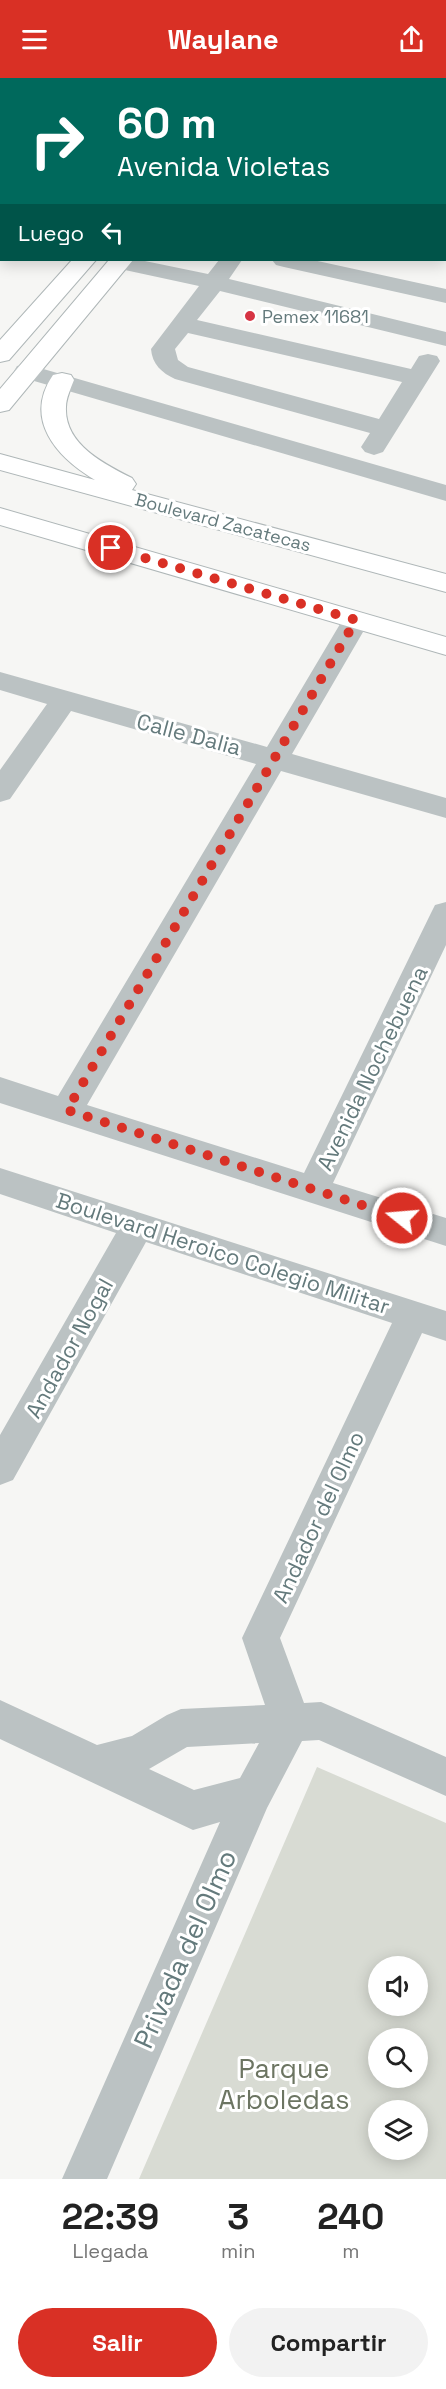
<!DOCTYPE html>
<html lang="es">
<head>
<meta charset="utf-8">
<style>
	body { margin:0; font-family:"Space Grotesk",sans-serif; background:#f2f2f2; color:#222; height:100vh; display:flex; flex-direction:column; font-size:22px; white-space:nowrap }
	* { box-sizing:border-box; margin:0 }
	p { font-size:20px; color:#767676 }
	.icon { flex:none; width:33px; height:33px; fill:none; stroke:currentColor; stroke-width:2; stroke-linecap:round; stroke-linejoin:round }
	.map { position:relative; height:2101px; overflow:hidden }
	.details { display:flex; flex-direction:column; background:#fff; flex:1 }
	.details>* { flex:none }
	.hud { position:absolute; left:0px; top:0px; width:447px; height:183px; box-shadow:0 3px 15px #0003; background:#00695c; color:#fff; overflow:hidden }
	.fabs { position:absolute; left:368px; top:1878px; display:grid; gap:12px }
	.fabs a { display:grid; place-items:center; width:60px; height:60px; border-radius:50%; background:#fff; box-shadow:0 3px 15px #0003; font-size:30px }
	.pin { position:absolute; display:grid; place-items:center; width:51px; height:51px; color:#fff; margin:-26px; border:3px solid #fff; border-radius:50%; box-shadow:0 2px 6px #0007 }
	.me { position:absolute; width:66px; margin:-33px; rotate:287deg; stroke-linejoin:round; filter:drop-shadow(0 0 4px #0008) }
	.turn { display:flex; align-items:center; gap:21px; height:126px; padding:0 18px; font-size:27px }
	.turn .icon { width:78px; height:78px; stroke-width:2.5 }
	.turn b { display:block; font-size:42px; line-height:51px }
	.then { display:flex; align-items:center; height:57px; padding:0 18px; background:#0003; gap:12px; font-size:22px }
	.eta { display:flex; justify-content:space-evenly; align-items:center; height:102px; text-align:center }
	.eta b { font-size:36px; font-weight:600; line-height:42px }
	.action { display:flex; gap:12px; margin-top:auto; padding:12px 18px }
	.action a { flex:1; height:69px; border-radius:36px; background:#d93025; color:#fff; font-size:24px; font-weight:600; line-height:69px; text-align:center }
	.action a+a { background:#f2f2f2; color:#222 }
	header { display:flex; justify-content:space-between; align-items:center; height:78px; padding:0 18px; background:#d93025; color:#fff; font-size:27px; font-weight:600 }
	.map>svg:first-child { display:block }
</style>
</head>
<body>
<header><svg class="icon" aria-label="menu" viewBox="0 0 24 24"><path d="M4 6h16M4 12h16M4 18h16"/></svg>Waylane<svg class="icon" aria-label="share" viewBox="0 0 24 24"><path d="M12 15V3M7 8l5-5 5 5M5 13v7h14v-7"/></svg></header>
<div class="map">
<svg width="446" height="2101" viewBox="0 0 446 2101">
	<rect width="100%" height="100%" fill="#f6f6f4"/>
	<path fill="#d8dbd3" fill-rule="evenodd" d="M317 1689 446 1745V2101H139ZM378 1888H417V1928H378ZM378 1960H417V2000H378ZM378 2032H417V2072H378Z"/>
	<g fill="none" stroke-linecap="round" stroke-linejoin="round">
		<defs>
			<path id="major" d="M226 0H248L225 2Z
				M265 0H287L264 2Z
				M72 182H96L9 282 0 284V262Z
				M109 182H133L9 332 0 334V311Z
				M62 295 71 297 74 302C71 310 66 320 66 329 64 366 104 386 132 400L136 406 132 412 446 496V514L0 392V376L95 402C56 379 23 341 53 297Z
				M0 430 446 559V577L0 447Z"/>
		</defs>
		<use href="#major" stroke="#afb7b8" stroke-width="2"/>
		<path fill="#bbc2c3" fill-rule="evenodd" d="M144 0H166L144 2Z
			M359 0H386L387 2H360Z
			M0 55H2V69H0Z
			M2 167V182H6L0 183Z
			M109 182H140L208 196 219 182H242L229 201 446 254V268L220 213 197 242 411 291 419 278 428 276 437 278 440 283 383 374 374 377 365 374 361 369 370 355 175 301C162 295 152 286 151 271L199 208 111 189 107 184ZM188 255 402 304 379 341 188 289 178 282 175 271Z
			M272 182H313L446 211V225L284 189 276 187Z
			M26 286 446 407V423L17 298 14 293 17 288Z
			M356 533 366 536 370 542 292 676 446 720V740L281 693 87 1027 304 1095 431 835 435 827 446 824V867L333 1105 446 1140V1168L0 1025V999L58 1018 256 686 71 633 10 721 0 724V692L47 626 0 612V594L267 669 346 536Z
			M0 1090 446 1233V1263L422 1255 280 1560 304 1625 321 1624 446 1679V1718L319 1662 302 1663 267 1730 107 2101H62L220 1744 193 1752 0 1661V1622L97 1667 132 1658 167 1637 181 1631 265 1627 242 1560 392 1245 146 1164 13 1402 0 1407V1357L116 1155 0 1116ZM259 1665 240 1700 194 1712 149 1691 187 1669Z"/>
		<use href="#major" fill="#fff" fill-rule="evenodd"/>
	</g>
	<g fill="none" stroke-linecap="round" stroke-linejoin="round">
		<path stroke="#d93025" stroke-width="10" stroke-dasharray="0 18" d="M111 470 356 542 67 1032 402 1140"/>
	</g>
	<circle fill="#d63443" stroke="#fff" stroke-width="2" cx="250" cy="238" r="6"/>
	<g text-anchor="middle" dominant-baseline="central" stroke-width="6" stroke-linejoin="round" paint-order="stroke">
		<g font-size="18" fill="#647a7c" stroke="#fff" text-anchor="start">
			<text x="262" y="238">Pemex 11681</text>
		</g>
		<g font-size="18" fill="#647a7c" stroke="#fff">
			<text transform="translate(223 444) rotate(15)">Boulevard Zacatecas</text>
		</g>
		<g font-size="22" fill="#647a7c" stroke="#fff">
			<text transform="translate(189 656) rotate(15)">Calle Dalia</text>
			<text transform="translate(372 990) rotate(-64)">Avenida Nochebuena</text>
			<text transform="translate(223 1175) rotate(18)">Boulevard Heroico Colegio Militar</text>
			<text transform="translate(69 1270) rotate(-61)">Andador Nogal</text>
			<text transform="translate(318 1439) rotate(-65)">Andador del Olmo</text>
		</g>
		<g font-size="27" fill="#647a7c" stroke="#fff">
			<text transform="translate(185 1871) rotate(-66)">Privada del Olmo</text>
		</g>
		<g font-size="27" fill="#6c7562" stroke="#fff">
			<text x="284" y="1990">Parque<tspan x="284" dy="31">Arboledas</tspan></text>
		</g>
	</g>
</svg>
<div class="fabs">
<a><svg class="icon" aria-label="sound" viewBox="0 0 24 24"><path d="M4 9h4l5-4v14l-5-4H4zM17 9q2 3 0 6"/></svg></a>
<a><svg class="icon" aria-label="search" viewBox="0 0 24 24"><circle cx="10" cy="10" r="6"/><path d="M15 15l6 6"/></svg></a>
<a><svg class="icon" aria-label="layers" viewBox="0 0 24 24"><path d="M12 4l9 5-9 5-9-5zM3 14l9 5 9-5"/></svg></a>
</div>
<div class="pin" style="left:111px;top:470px;background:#d93025"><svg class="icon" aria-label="arrive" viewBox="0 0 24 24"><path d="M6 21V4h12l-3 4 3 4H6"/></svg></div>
<svg class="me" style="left:402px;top:1140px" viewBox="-20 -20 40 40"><circle r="17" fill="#d93025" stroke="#fff" stroke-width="3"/><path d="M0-11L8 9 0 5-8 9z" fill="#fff"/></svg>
<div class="hud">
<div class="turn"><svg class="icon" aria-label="right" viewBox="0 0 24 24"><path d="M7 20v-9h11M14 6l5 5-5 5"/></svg><div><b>60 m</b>Avenida Violetas</div></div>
<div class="then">Luego<svg class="icon" aria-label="left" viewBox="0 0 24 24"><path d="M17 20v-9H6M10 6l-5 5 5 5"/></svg></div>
</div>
</div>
<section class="details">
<div class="eta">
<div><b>22:39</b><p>Llegada</p></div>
<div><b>3</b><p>min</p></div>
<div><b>240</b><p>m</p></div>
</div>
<div class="action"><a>Salir</a><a>Compartir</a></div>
</section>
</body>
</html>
